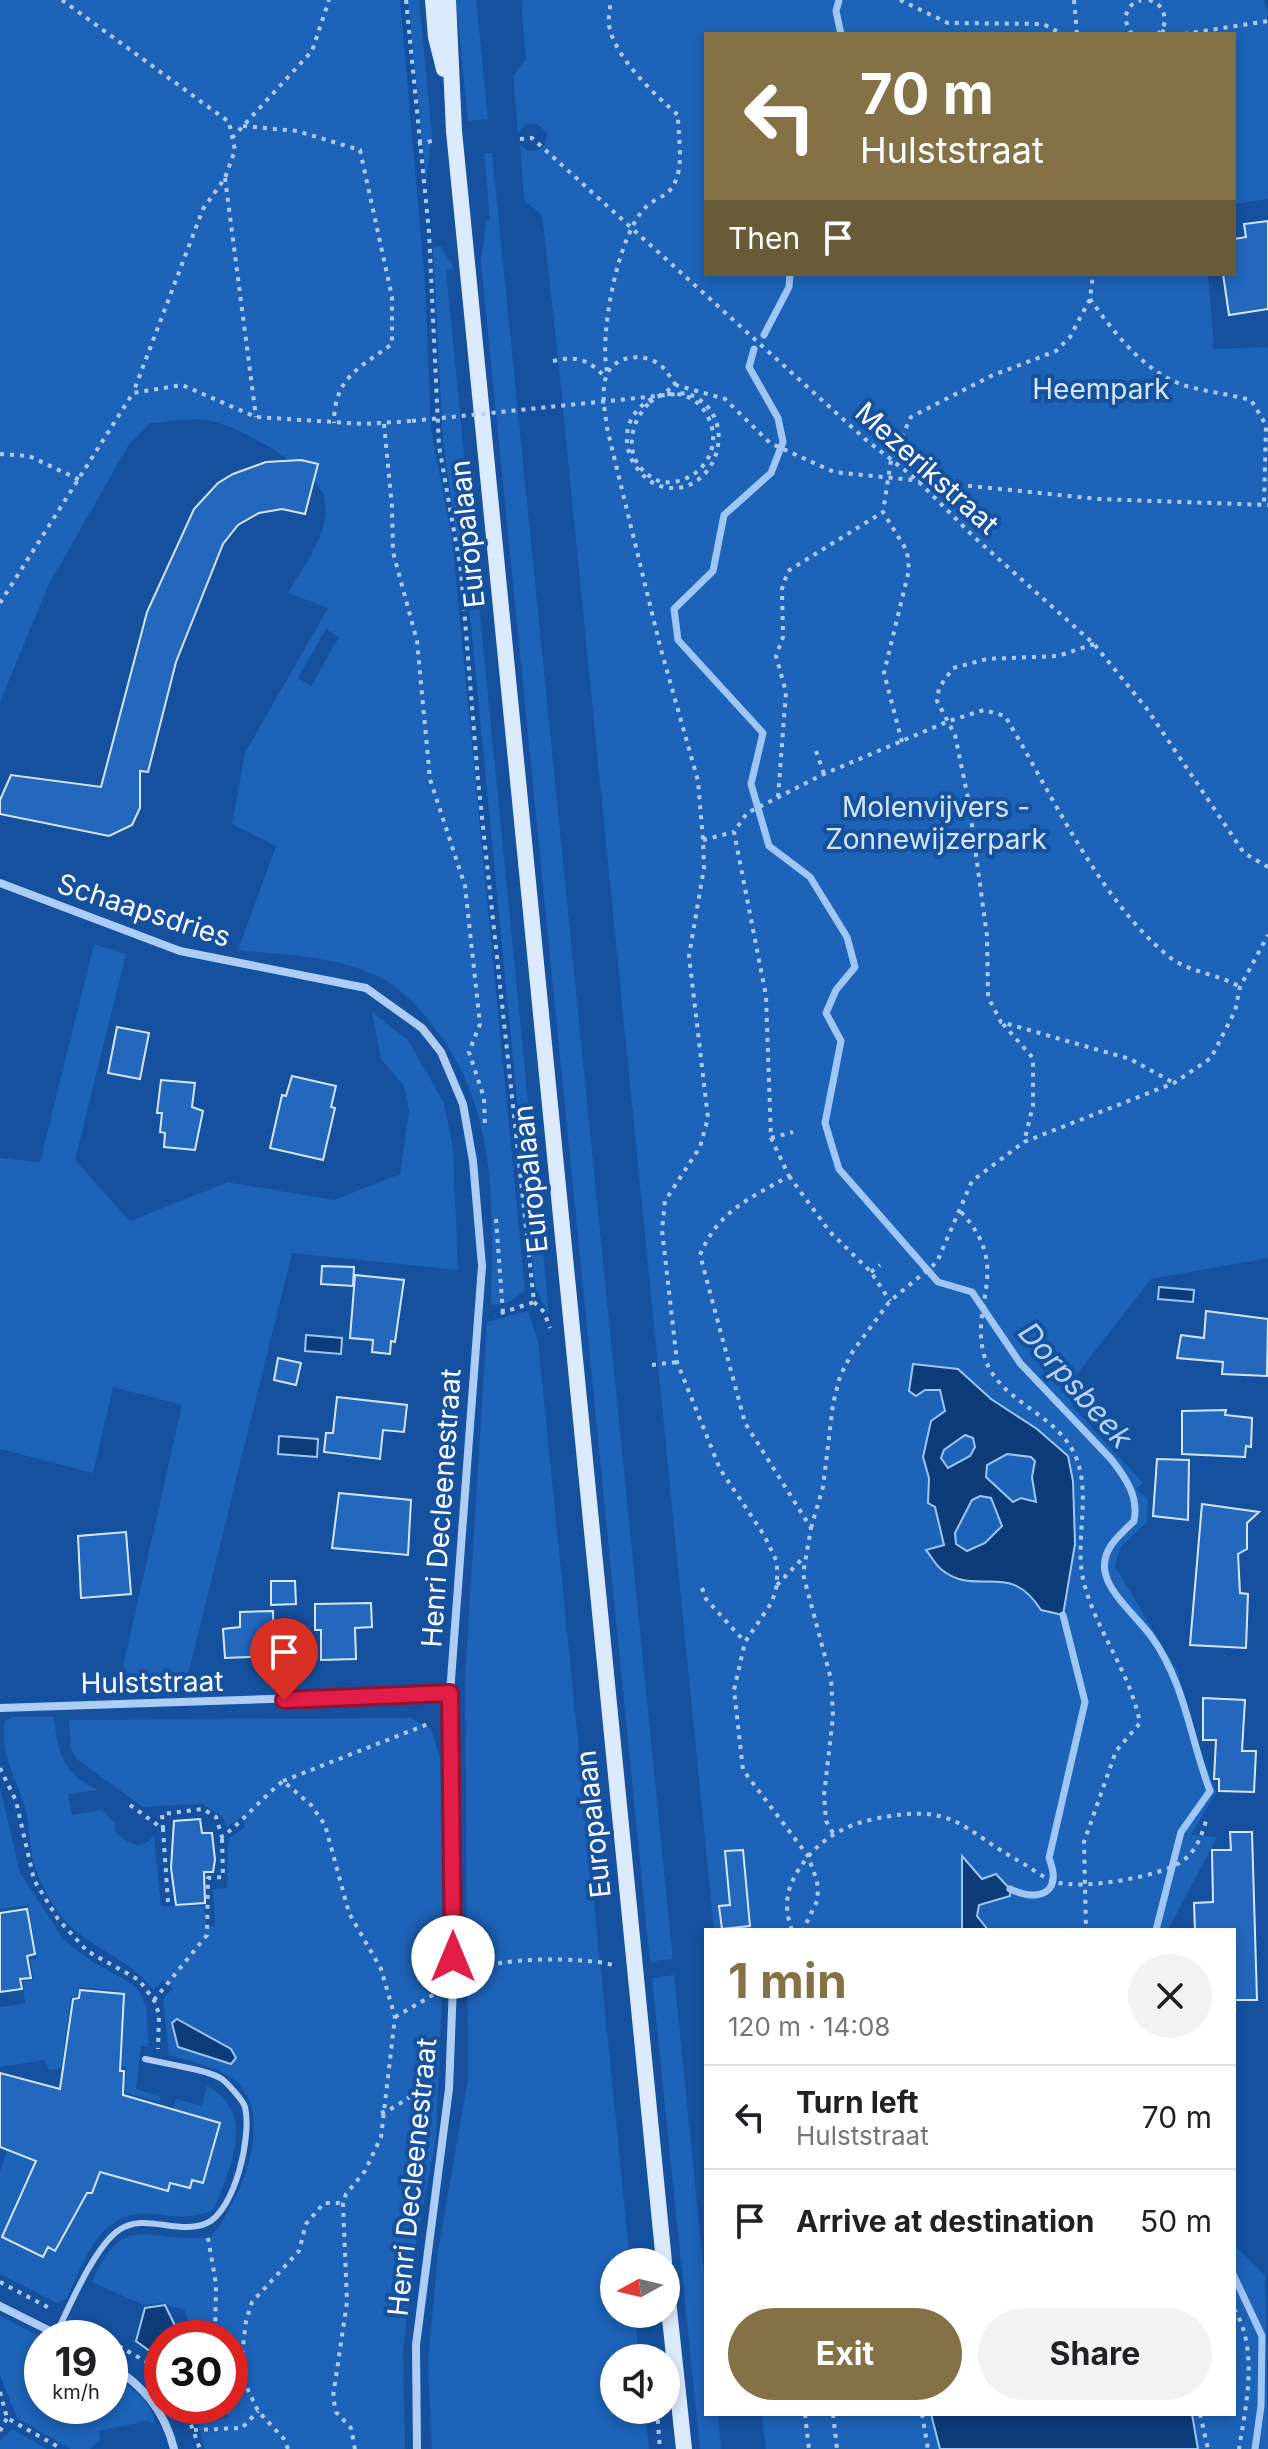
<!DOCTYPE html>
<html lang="en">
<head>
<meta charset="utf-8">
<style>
	body { margin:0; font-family:Inter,sans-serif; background:#f2f2f2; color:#202124; height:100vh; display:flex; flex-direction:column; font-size:30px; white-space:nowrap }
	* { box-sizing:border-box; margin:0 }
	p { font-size:26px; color:#757577 }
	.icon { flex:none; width:44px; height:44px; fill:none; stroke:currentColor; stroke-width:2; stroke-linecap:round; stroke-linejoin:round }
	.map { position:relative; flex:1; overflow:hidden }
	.details { position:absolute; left:704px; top:1928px; width:532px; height:488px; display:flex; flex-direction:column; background:#fff; border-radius:0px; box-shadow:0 4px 12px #0003 }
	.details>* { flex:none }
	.guide { position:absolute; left:704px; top:32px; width:532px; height:244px; border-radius:0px; box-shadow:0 4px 12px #0003; background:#847246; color:#fff; overflow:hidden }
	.needle { width:52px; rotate:262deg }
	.tools { position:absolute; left:600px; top:2248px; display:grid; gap:16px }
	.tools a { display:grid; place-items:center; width:80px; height:80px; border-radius:50%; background:#fff; box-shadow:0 4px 12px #0003; font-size:40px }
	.speed { position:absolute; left:24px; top:2320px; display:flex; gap:16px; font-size:40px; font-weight:700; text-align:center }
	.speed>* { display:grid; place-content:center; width:104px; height:104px; border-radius:50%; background:#fff; box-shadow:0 4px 12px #0003; line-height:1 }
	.speed small { font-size:20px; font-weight:400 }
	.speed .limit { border:12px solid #d22; background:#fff; color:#111 }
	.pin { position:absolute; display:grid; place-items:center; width:68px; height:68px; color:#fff; margin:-82px -34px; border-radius:50% 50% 50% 0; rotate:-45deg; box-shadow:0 0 8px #0007 }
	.pin .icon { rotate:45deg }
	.me { position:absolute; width:88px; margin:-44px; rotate:0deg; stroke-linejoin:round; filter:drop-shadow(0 0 6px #0008) }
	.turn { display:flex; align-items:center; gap:28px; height:168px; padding:0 24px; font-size:36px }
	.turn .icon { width:104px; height:104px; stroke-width:2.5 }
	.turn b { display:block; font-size:56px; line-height:68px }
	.then { display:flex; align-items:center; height:76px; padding:0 24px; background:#0003; gap:16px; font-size:30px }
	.round { display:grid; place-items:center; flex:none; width:84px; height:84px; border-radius:42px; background:#f2f2f2 }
	.headline { display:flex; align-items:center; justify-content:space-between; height:136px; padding:0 24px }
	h1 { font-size:48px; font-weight:700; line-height:60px; color:#847246 }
	.cta { display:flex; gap:16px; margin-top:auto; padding:16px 24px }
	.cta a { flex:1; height:92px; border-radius:48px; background:#847246; color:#fff; font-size:32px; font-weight:700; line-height:92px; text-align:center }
	.cta a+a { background:#f2f2f2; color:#202124 }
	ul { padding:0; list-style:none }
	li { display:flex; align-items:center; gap:24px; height:104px; padding:0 24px; border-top:2px solid #e0e0e0 }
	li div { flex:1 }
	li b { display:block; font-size:30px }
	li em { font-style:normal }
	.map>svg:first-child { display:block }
</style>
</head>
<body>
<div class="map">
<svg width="1268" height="2449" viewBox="0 0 1268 2449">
	<rect width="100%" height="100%" fill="#15519f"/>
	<path fill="#1d63b8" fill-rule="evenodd" d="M0 0H400L425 283 431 430 452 538 525 1290 508 1303 491 1305C493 1207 498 1108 434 1027 417 1006 400 986 375 975 333 956 284 955 238 950L276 846 232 824 245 753 328 608 288 593C304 565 333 529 324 496 316 469 232 422 206 420 188 418 168 422 150 423L128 446 48 586 0 702ZM326 629 339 637 311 686 298 678Z
		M408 0H419L432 135 426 181Z
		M456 0H476L488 119 468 121Z
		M521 0H1264L1268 13V199L1234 204V34H706V274H1208L1214 349 1268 347V1258L1151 1279 1070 1383 1072 1406 1143 1483 1136 1489 1148 1499 1147 1522 1121 1546 1115 1566 1178 1672 1190 1726 1216 1792 1191 1835 1217 1837 1168 1930H714L557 349 542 215 524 200 520 144 527 151C541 152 546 146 547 134 540 124 535 122 524 126L518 134 513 76 526 59Z
		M484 153H492L672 1951V1959L650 1962 481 262 486 221 490 220Z
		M441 246 454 269 446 271 549 1314 537 1292 534 1277 471 625 443 445 433 247Z
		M94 944 126 954 75 1160 130 1221 228 1182 334 1200 400 1174 409 1111 404 1086 381 1059 372 1012 408 1040 444 1103 453 1149 458 1270 292 1253 186 1683 120 1680 182 1405 113 1387 93 1473 0 1449V1158L40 1162Z
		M528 1311 538 1341 630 2262H614V2314H635L639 2358H614V2410H645L649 2449H432L428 2364 438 2252 468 2078 465 1679 487 1322Z
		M13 1717H54C58 1754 63 1773 98 1790L68 1794 72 1815 101 1810 115 1822V1832C128 1843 140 1852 154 1836L161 1906H204L206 1926H215L213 1889 227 1888 228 1839 245 1827 242 1817 226 1827 223 1817 202 1804 143 1807 78 1760 71 1750 69 1720 411 1718 431 1729 440 1758 443 1972 436 2138 413 2260 403 2353 405 2449H205L198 2425 228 2417 225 2406H230V2338H192L185 2310 160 2303 143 2305 92 2282C125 2206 149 2245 211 2237 237 2205 270 2133 245 2092 231 2068 193 2063 169 2055L163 1999 173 1988 163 1980 153 1990C128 1955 82 1947 58 1912 50 1900 40 1882 35 1868 28 1847 31 1822 23 1801 13 1772 0 1753 5 1721Z
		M0 1787 20 1873 64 1940 93 1962 132 1984 140 1993 146 2007 149 2047 141 2046 136 2089 161 2097 159 2102 126 2093V2067L122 2066 124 1992 79 1987 77 1996 71 1998 61 2068 49 2070 45 2060 0 2067V2007L25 2003 23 1981 34 1980 30 1959 37 1958 28 1905 0 1909Z
		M674 1975 706 2294V2414H718L721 2449H700L652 1978Z
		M207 2086C258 2113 230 2167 214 2210 186 2220 179 2216 152 2214 98 2210 87 2258 66 2299L57 2303 0 2274V2172L7 2150 43 2145 13 2207 22 2212 13 2214 2 2237 43 2257 48 2247 55 2251 87 2193H92L101 2172 189 2188 192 2180 203 2183 219 2124 173 2109 176 2099 202 2106Z
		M1234 2245 1265 2275 1268 2449H766L762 2414H1234Z
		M0 2316 42 2338V2406H110V2375C127 2385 156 2402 154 2424L147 2421 99 2431 100 2439 90 2449H71L17 2418 0 2375Z
		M12 2429 47 2449H0V2441Z"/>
	<path fill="#0d3c7b" stroke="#9fc7f6" stroke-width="2" fill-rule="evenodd" d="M1159 1287 1194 1290 1193 1302 1158 1299Z
		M306 1335 342 1338 341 1354 305 1351Z
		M913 1364 958 1369 991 1399 1037 1429 1068 1456 1073 1481 1075 1544 1063 1615 1041 1610C1009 1559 977 1598 942 1570 936 1566 931 1556 926 1550L944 1545 935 1507 928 1503 929 1478 923 1457 931 1421 945 1411 940 1390H925L916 1396 909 1391ZM965 1435 973 1438 975 1447 970 1456 948 1468 941 1458 944 1450ZM1007 1454 1031 1457 1035 1461 1032 1477 1036 1502 1021 1498 1013 1502 986 1477 987 1465ZM980 1496 991 1498 1002 1526 985 1543 967 1551 956 1544 955 1533 972 1500Z
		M279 1436 318 1439 317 1457 278 1454Z
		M962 1856 982 1879 996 1874 1010 1889V1896L979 1905 977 1916 988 1930H962Z
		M177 2019 231 2049 236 2058 231 2064 178 2047 172 2023Z
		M165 2305 181 2338H162V2360L136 2341 145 2308Z
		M931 2414H1192L1198 2449H940Z"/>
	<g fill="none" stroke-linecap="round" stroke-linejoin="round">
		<path stroke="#9fc7f6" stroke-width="7" d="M839 0 836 11 841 34
			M764 335 789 287 790 274
			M754 349 749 367 778 418 783 442 771 473 724 515 713 571 674 609 678 640 763 733 751 784 769 846 810 877 847 937 855 967 836 990 826 1013 841 1041 825 1123 839 1169 938 1282 972 1292 1020 1363 1111 1459C1126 1478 1139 1497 1134 1521 1119 1536 1101 1549 1105 1572 1109 1594 1138 1618 1151 1636 1185 1683 1190 1738 1210 1791L1181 1832 1156 1930
			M1010 1889C1039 1902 1063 1894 1049 1858L1085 1702 1063 1615
			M1234 2276 1262 2336 1261 2406 1255 2449"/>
	</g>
	<path fill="#2368bd" stroke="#d5e7fd" stroke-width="2" d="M1268 221V309L1229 315 1223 274H1234V239L1246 237 1244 224Z
		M301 460 318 464 305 514 282 509 259 513 238 525 223 544 176 662 148 772 140 771V808L132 825 109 836 0 814V800L11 775 101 787 147 612 194 509 218 483 233 474 266 462Z
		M117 1027 149 1033 140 1079 108 1073Z
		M292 1076 336 1086 331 1107 335 1108 323 1160 270 1148 282 1095 286 1096Z
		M161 1080 195 1083 192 1107 203 1111 195 1150 164 1147 165 1133 160 1132 162 1113H157Z
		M322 1266 354 1267 353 1286 321 1284Z
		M355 1275 404 1280 395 1342 391 1341 390 1354 372 1352 373 1340 350 1338Z
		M1206 1311 1268 1319 1267 1376 1222 1374 1223 1362 1177 1358 1181 1335 1204 1338Z
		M278 1358 301 1363 296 1385 274 1380Z
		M337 1397 407 1405 404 1432 383 1430 380 1459 324 1452 326 1433H333Z
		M1226 1410 1225 1415 1252 1418 1251 1447 1246 1446 1245 1457 1182 1454V1411Z
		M1157 1459 1189 1460 1188 1520 1153 1516Z
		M339 1493 411 1500 408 1555 332 1548Z
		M1202 1504 1259 1512 1247 1523V1549L1238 1554 1240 1593 1248 1594 1246 1648 1190 1645Z
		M126 1532 131 1594 81 1598 78 1536Z
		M271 1581H295L296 1604 271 1605Z
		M371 1603 372 1627 355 1628 356 1659 321 1660V1630H315V1604Z
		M273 1611 274 1656 225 1658 223 1629 240 1627V1612Z
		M1203 1698 1245 1700 1242 1751H1256L1254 1792 1219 1791V1779H1214L1216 1740H1203Z
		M200 1819 202 1833H212L215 1860 213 1872H204L205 1903 176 1905 171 1868 174 1821Z
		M1230 1832H1252L1257 2000H1234V1930H1195L1194 1903 1213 1902 1212 1850H1231Z
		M743 1850 750 1926 722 1929 719 1906 730 1905 725 1851Z
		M27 1909 35 1954 27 1956 31 1978 20 1979 22 1989 0 1992V1913Z
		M80 1990 124 1994 120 2071H124L123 2095 220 2123 203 2183 192 2180 190 2188 170 2183 168 2191 100 2172 92 2193H87L55 2251 48 2247 43 2257 2 2237 36 2161 0 2147V2073L60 2089 73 1999 79 1998Z"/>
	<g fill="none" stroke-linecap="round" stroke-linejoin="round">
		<path stroke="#adcdf4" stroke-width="4" stroke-dasharray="4 6" stroke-linecap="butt" d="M62 0 229 122 235 150 225 178 203 209 133 393
			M406 0 429 232 439 446 461 571 478 780 534 1302 495 1315
			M900 0 948 23 1043 24 1062 34
			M1074 0 1077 34
			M1149 0 1157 3C1166 12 1168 25 1158 34
			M1161 31 1172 34
			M1132 34C1122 21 1124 5 1141 0
			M1184 34 1268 21
			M243 126 297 131 360 150 392 297V344C359 368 334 378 334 423
			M232 138 312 51 329 0
			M520 139 532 138 865 439 916 479 974 537 1094 644 1147 709 1244 853 1268 867
			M418 144 436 140
			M225 178 256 417
			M1090 299C1115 334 1147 376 1190 387 1210 392 1231 395 1251 400L1266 425 1264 505
			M553 361C578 355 589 360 606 378
			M607 371C599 335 618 232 647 206 659 195 670 198 677 177 683 160 678 133 678 115 655 95 614 57 609 25 608 18 610 8 611 0
			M676 385C671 379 666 369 660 365 644 352 613 355 606 377 601 393 605 411 607 428L660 646 698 781 703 840 704 868 689 956 708 1118 700 1147 665 1201 662 1230 677 1362 720 1469 764 1535 777 1562V1585L772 1602 745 1642 734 1690 743 1770 808 1856 817 1881 818 1899 803 1930
			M650 402 676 385 725 399 770 443 834 472 1098 499 1268 505
			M384 424 392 507 393 552 417 641 430 779 465 886 480 1024 469 1052 484 1098 485 1127
			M0 454 29 456 80 480
			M0 603 133 393 182 385 256 417 364 424 412 421
			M1094 644 1058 656 987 659 953 668 939 688 937 701 955 735 969 803 987 936 988 997 1001 1022 1130 1059 1174 1083
			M902 742 884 673 909 570 907 551 883 512 891 460 911 417 991 376 1056 351 1070 337 1090 299 1093 274
			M816 751 824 774
			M778 797 786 692 776 656 783 637 782 589 788 571 883 512
			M703 840 734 832
			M1003 1024 1033 1058V1106L1024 1142
			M771 1138 793 1132
			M789 1176 830 1232 871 1272 890 1301
			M961 1212C1015 1270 966 1305 986 1361 1001 1401 1053 1413 1073 1451 1094 1490 1073 1542 1084 1583 1097 1633 1129 1669 1140 1723L1116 1751 1084 1842 1086 1930
			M496 1219 503 1313
			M871 1272 880 1265
			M534 1302 544 1312 550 1328
			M652 1365 677 1362
			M811 1528 823 1487 833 1404 840 1376 853 1351 890 1301 937 1262 972 1181 1024 1142 1174 1083 1211 1058 1235 1011 1240 987 1268 935
			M777 1585 803 1558
			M702 1588 706 1599 745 1642
			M0 1768 16 1801 34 1880 58 1919 87 1951 139 1980 154 2000 159 2014 158 2049
			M283 1781 428 1724
			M130 1805 163 1829 168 1902
			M163 1829 162 1814 203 1809 216 1817 222 1837C244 1820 261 1799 283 1781L311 1805 325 1825 349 1913 381 1969 395 2017 381 2137 365 2171 346 2194 343 2203 347 2302 333 2397 336 2412 351 2428 355 2449
			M833 1833 826 1821 824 1795 833 1717 831 1679 803 1574 811 1528 745 1423 700 1255C718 1211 749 1199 789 1176L771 1138 766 996 734 832 747 813 824 774 949 721 984 710 1005 716C1051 792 1098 898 1167 955 1188 973 1217 973 1240 987
			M792 1930C781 1901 789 1881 807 1858 825 1836 847 1825 874 1819 957 1802 958 1828 1024 1864 1034 1870 1045 1879 1056 1882 1083 1890 1158 1877 1181 1862 1196 1852 1201 1837 1206 1821
			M470 1973C493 1956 585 1957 613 1965
			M154 2000 207 1935 208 1878 223 1877 222 1837
			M395 2017 438 1992
			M381 2113C401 2107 414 2088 435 2089
			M208 2238 216 2284 215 2338
			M0 2282 53 2310
			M1234 2309C1259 2349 1246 2405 1239 2449
			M78 2323 104 2338
			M110 2341 152 2365 162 2376
			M230 2385H244
			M0 2392 7 2418 62 2449
			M184 2406 200 2449
			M657 2410 660 2449
			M805 2414 809 2449
			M833 2414 837 2449
			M922 2414 928 2449
			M1200 2414 1208 2449
			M194 2430 242 2428 258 2411
			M0 2431 7 2418
			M288 2449 284 2439 258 2411 240 2373 246 2321 252 2302 299 2251 306 2224 324 2203H343"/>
		<path stroke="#adcdf4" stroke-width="6" d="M56 2334C69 2307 95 2246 119 2230 145 2212 178 2236 207 2223 235 2210 252 2136 245 2107 243 2100 228 2084 222 2079 206 2069 165 2064 145 2059"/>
		<path stroke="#adcdf4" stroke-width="8" d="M0 883 180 951 366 988 422 1028 441 1052 463 1104 473 1161 482 1266 450 1693 453 1985 449 2089 416 2345 417 2449
			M0 1708 450 1693
			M0 2306 64 2338
			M110 2365C143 2385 165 2411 174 2449"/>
		<path stroke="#dceafd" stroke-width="16" d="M433 0 436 37 444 69
			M448 0 454 131 664 2262
			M666 2281 684 2449"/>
		<path stroke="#adcdf4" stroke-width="4" stroke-dasharray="4 6" stroke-linecap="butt" d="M412 421 686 393C747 414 714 506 657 485 646 480 637 470 632 460 606 405 685 366 709 419 724 453 696 486 661 482 623 467 625 427 650 402"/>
	</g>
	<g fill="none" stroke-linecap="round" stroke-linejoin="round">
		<defs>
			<path id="route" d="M284 1700 450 1693 453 1957"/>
		</defs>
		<use href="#route" stroke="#92132f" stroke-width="20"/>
		<use href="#route" stroke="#e11d48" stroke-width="14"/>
	</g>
	<g text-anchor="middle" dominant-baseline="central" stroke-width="8" stroke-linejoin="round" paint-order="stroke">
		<g font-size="28" fill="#d5e7fd" stroke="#15519f">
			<text x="1101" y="389">Heempark</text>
			<text x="936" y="807">Molenvijvers -<tspan x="936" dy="32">Zonnewijzerpark</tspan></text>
		</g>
		<g font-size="28" fill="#fff" stroke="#15519f">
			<text transform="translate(927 468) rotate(42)">Mezerikstraat</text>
			<text transform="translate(467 534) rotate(-96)">Europalaan</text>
			<text transform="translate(144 910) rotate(18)">Schaapsdries</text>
			<text transform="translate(530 1179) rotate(-96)">Europalaan</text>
			<text transform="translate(441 1508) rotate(-86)">Henri Decleenestraat</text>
			<text transform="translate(152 1682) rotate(-1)">Hulststraat</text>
			<text transform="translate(593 1824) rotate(-96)">Europalaan</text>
			<text transform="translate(412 2177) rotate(-84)">Henri Decleenestraat</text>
		</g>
		<g font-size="30" font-style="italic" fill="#b9d7fa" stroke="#15519f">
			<text transform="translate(1076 1385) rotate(49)">Dorpsbeek</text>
		</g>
	</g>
</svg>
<div class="tools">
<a><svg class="needle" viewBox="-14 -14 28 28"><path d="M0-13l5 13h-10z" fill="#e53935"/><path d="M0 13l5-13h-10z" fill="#757577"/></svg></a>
<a><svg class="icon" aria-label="sound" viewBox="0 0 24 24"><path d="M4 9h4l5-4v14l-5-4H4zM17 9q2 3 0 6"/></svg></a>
</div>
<div class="speed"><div>19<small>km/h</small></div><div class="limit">30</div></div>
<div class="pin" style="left:284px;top:1700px;background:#d93025"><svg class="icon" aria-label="arrive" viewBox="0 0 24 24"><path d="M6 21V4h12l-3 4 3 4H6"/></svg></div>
<svg class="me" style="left:453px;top:1957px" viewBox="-20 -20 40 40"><circle r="19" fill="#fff"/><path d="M0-13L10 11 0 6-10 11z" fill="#e11d48"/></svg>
<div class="guide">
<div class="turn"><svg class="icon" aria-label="left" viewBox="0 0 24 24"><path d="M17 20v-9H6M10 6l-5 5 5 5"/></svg><div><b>70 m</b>Hulststraat</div></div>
<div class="then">Then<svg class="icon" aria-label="arrive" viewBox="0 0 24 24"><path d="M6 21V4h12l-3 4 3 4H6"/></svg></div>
</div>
<section class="details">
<div class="headline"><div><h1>1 min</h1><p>120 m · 14:08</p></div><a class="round"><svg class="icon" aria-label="close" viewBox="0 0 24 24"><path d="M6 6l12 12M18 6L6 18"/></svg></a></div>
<ul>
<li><svg class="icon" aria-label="left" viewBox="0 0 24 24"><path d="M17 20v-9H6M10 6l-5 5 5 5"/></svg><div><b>Turn left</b><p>Hulststraat</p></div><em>70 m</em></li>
<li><svg class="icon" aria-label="arrive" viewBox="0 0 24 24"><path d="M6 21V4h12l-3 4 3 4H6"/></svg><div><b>Arrive at destination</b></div><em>50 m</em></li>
</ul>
<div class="cta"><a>Exit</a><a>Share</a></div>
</section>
</div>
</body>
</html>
